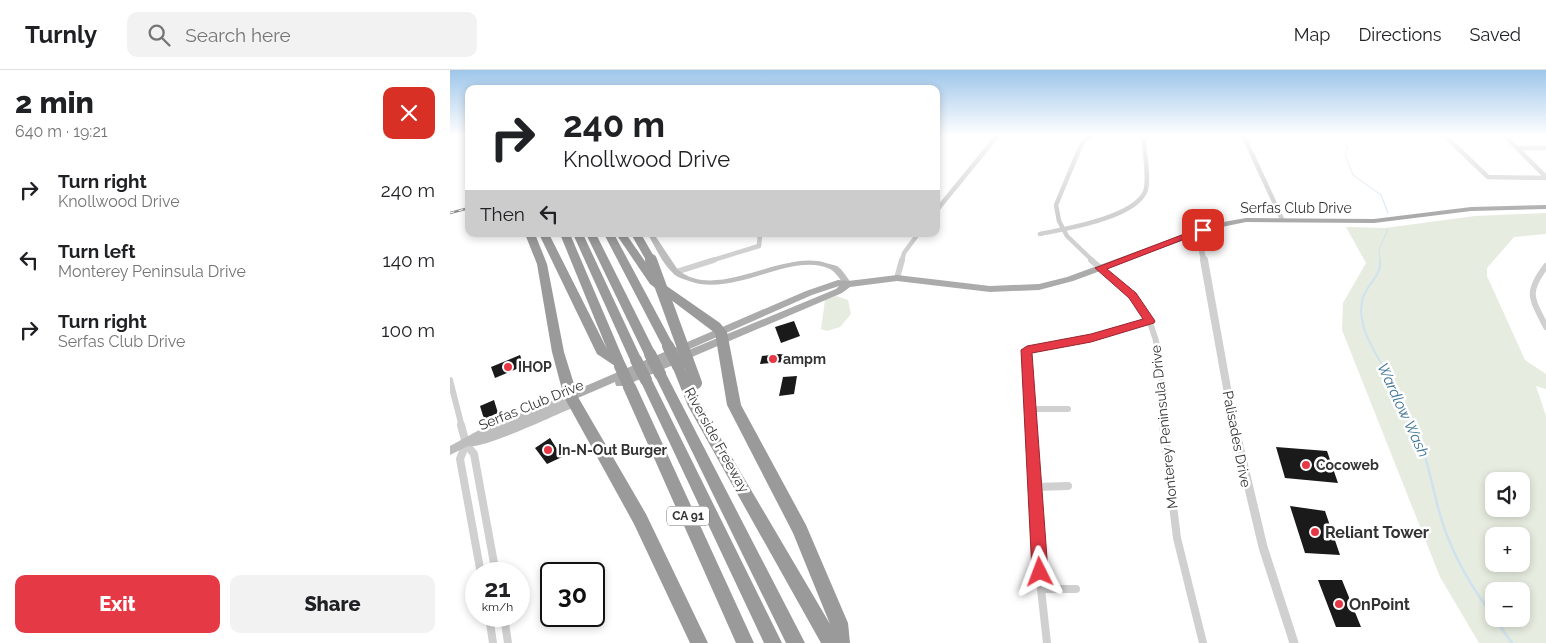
<!DOCTYPE html>
<html lang="en">
<head>
<meta charset="utf-8">
<style>
	body { margin:0; font-family:Raleway,sans-serif; background:#f2f2f2; color:#202124; height:100vh; display:flex; flex-direction:column; font-size:19px; white-space:nowrap }
	* { box-sizing:border-box; margin:0 }
	p { font-size:16px; color:#757577 }
	.icon { flex:none; width:28px; height:28px; fill:none; stroke:currentColor; stroke-width:2; stroke-linecap:round; stroke-linejoin:round }
	.map { position:relative; flex:1; overflow:hidden }
	.panel { display:flex; flex-direction:column; background:#fff; width:450px }
	.panel>* { flex:none }
	.banner { position:absolute; left:15px; top:15px; width:475px; height:152px; border-radius:10px; box-shadow:0 2px 8px #0003; background:#fff; color:#202124; overflow:hidden }
	.buttons { position:absolute; left:1035px; top:402px; display:grid; gap:10px }
	.buttons a { display:grid; place-items:center; width:45px; height:45px; border-radius:10px; background:#fff; box-shadow:0 2px 8px #0003; font-size:25px }
	.speed { position:absolute; left:15px; top:492px; display:flex; gap:10px; font-size:25px; font-weight:700; text-align:center }
	.speed>* { display:grid; place-content:center; width:65px; height:65px; border-radius:50%; background:#fff; box-shadow:0 2px 8px #0003; line-height:1 }
	.speed small { font-size:12px; font-weight:400 }
	.speed .limit { border:2px solid #111; border-radius:8px; background:#fff; color:#111 }
	.pin { position:absolute; display:grid; place-items:center; width:42px; height:42px; color:#fff; margin:-21px; border-radius:10px; box-shadow:0 2px 8px #0006 }
	.me { position:absolute; width:55px; margin:-28px; rotate:357deg; stroke-linejoin:round; filter:drop-shadow(0 0 4px #0008) }
	.turn { display:flex; align-items:center; gap:18px; height:105px; padding:0 15px; font-size:22px }
	.turn .icon { width:65px; height:65px; stroke-width:2.5 }
	.turn b { display:block; font-size:35px; line-height:42px }
	.then { display:flex; align-items:center; height:48px; padding:0 15px; background:#0003; gap:10px; font-size:19px }
	.round { display:grid; place-items:center; flex:none; width:52px; height:52px; border-radius:10px; background:#f2f2f2 }
	.summary { display:flex; align-items:center; justify-content:space-between; height:85px; padding:0 15px }
	h1 { font-size:30px; font-weight:800; line-height:38px }
	.cta { display:flex; gap:10px; margin-top:auto; padding:10px 15px }
	.cta a { flex:1; height:58px; border-radius:10px; background:#e63946; color:#fff; font-size:20px; font-weight:800; line-height:58px; text-align:center }
	.cta a+a { background:#f2f2f2; color:#202124 }
	ul { padding:0; list-style:none }
	li { display:flex; align-items:center; gap:15px; height:70px; padding:0 15px }
	li div { flex:1 }
	li b { display:block; font-size:19px }
	li em { font-style:normal }
	header { display:flex; align-items:center; gap:30px; box-sizing:border-box; height:70px; padding:0 25px; background:#fff; border-bottom:1px solid #e0e0e0 }
	header strong { font-size:24px }
	nav { display:flex; gap:28px; margin-inline-start:auto; font-size:18px }
	.search { width:350px; height:45px; background:#f2f2f2; display:flex; align-items:center; gap:12px; box-sizing:border-box; padding:0 18px; border-radius:10px; color:#757577; font-size:19px }
	main { display:flex; flex:1; min-height:0 }
	.map>svg:first-child { display:block }
</style>
</head>
<body>
<header>
<strong>Turnly</strong>
<div class="search"><svg class="icon" aria-label="search" viewBox="0 0 24 24"><circle cx="10" cy="10" r="6"/><path d="M15 15l6 6"/></svg>Search here</div>
<nav><a>Map</a><a>Directions</a><a>Saved</a></nav>
</header>
<main>
<section class="panel">
<div class="summary"><div><h1>2 min</h1><p>640 m · 19:21</p></div><a class="round" style="background:#d93025;color:#fff"><svg class="icon" aria-label="close" viewBox="0 0 24 24"><path d="M6 6l12 12M18 6L6 18"/></svg></a></div>
<ul>
<li><svg class="icon" aria-label="right" viewBox="0 0 24 24"><path d="M7 20v-9h11M14 6l5 5-5 5"/></svg><div><b>Turn right</b><p>Knollwood Drive</p></div><em>240 m</em></li>
<li><svg class="icon" aria-label="left" viewBox="0 0 24 24"><path d="M17 20v-9H6M10 6l-5 5 5 5"/></svg><div><b>Turn left</b><p>Monterey Peninsula Drive</p></div><em>140 m</em></li>
<li><svg class="icon" aria-label="right" viewBox="0 0 24 24"><path d="M7 20v-9h11M14 6l5 5-5 5"/></svg><div><b>Turn right</b><p>Serfas Club Drive</p></div><em>100 m</em></li>
</ul>
<div class="cta"><a>Exit</a><a>Share</a></div>
</section>
<div class="map">
<svg width="1096" height="573" viewBox="0 0 1096 573">
	<rect width="100%" height="100%" fill="#fff"/>
	<path fill="#e6ecdf" fill-rule="evenodd" d="M1096 143V164L1064 167 1037 198V206L1075 290 1096 304V319L1086 316 1096 346V573H1029L990 507 892 260 893 233 916 193 896 157 935 158 1025 146ZM1071 411V439H1044V411ZM1071 466V494H1044V466ZM1071 521V549H1044V521Z
		M386 226 398 230 401 244 390 257 377 261 371 259 375 230Z"/>
	<g fill="none" stroke-linecap="round" stroke-linejoin="round">
		<path stroke="#cfe2ee" stroke-width="1" d="M881 65 898 77 895 85 903 105 931 125 938 143
			M930 191 929 180 938 159"/>
		<path stroke="#cfe2ee" stroke-width="2" d="M930 190C932 207 915 215 912 231 906 260 931 291 944 315 951 329 957 343 964 357"/>
		<path stroke="#cfe2ee" stroke-width="2.5" d="M963 355C980 390 983 428 996 463 1008 494 1024 521 1044 547
			M1045 549 1062 573"/>
	</g>
	<path fill="#1a1a1a" d="M344 251 350 266 331 273 325 257Z
		M330 284 335 285 334 292 310 294 312 286Z
		M70 285 74 296 45 308 41 297Z
		M347 306 344 324 329 326 333 307Z
		M44 330 48 343 34 349 30 336Z
		M100 368 112 387 97 394 85 378Z
		M826 377 877 381 888 413 835 408Z
		M840 436 875 441 890 485 855 483Z
		M868 510H892L911 557H886Z"/>
	<g fill="none" stroke-linecap="round" stroke-linejoin="round">
		<path stroke="#d0d0d0" stroke-width="4.5" d="M642 65 632 73 606 135 609 151 617 166 643 191
			M793 65 832 149
			M994 65 1038 107 1096 108
			M1054 65 1096 107
			M1067 78H1096
			M486 141 548 65
			M590 164C615 159 683 148 695 122 700 111 694 78 693 65
			M260 191 309 176 310 164
			M452 191 454 183 468 164"/>
		<path stroke="#d0d0d0" stroke-width="6" d="M641 190C658 205 678 219 691 238 715 270 711 319 714 357
			M1096 196C1075 224 1082 228 1096 257
			M226 202 264 190
			M447 208 452 190
			M0 310 12 357
			M582 339H618
			M581 357 577 280 641 268 700 251"/>
		<path stroke="#d0d0d0" stroke-width="8" d="M11 355 16 374 24 384 46 504
			M581 355 591 519 597 573
			M713 355 727 468 753 573
			M16 374 10 389 31 504
			M585 417 618 416
			M591 519H626
			M39 546 43 573
			M54 546 58 573"/>
		<path stroke="#d0d0d0" stroke-width="5.5" d="M742 164 749 170 754 191"/>
		<path stroke="#d0d0d0" stroke-width="8" d="M754 190 784 357"/>
		<path stroke="#d0d0d0" stroke-width="9" d="M784 355 813 477 844 573"/>
		<path fill="#bdbdbd" fill-rule="evenodd" d="M198 164H204L228 200C268 232 332 179 376 193 379 194 385 195 387 196 393 200 398 209 402 214L401 216H395C391 211 386 202 380 199 341 181 285 228 239 211 234 209 229 208 225 205 213 195 205 177 198 164Z
			M121 323 124 324 126 327 124 329 127 330 129 333 127 336C109 343 33 380 18 376L0 385V376L31 359Z"/>
		<path fill="#ababab" fill-rule="evenodd" d="M1096 135V139L1021 141 924 153 796 152 767 158 623 211 589 220 540 222 447 211 400 217 392 223 174 316H166L165 312 121 331 117 330 116 327 117 324 356 221 388 210 398 211 447 205 540 216 589 214 617 207 762 154 796 148 924 149 1021 137ZM389 216 386 219 217 289 362 225Z"/>
		<path fill="#9a9a9a" fill-rule="evenodd" d="M75 164H85L97 194 114 282 128 327 196 444 258 573H240L184 454 114 327 102 282 87 194Z
			M89 164H99L157 279 110 164H120L175 293 173 296H165L147 284Z
			M123 164H133L192 290 190 293H182L180 290Z
			M136 164H146L206 284 204 287 200 288 194 284Z
			M154 164H164L224 276 222 279H214Z
			M166 164H176L208 210 270 253 277 262 291 335 356 455 398 553 400 573H371L238 336 222 296 228 291 232 293 251 335 380 554 343 463 277 335 265 263 200 214Z
			M181 164H191L206 190 205 192H197Z
			M210 299 215 301 216 304 355 573H336L204 304 205 301Z
			M196 305 201 307 202 310 332 573H314L190 310 191 307Z
			M180 313 185 314 187 318 304 573H286L173 318 175 314Z"/>
		<defs>
			<path id="rail" d="M0 143 19 138"/>
		</defs>
		<use href="#rail" stroke="#888" stroke-width="2.5"/>
		<use href="#rail" stroke="#fff" stroke-width="1" stroke-dasharray="4.5" stroke-linecap="butt"/>
		<path stroke="#9a9a9a" stroke-width="12" d="M201 190 246 313
			M218 276 228 296
			M200 284 210 304
			M186 290 196 310
			M170 296 180 318"/>
	</g>
	<linearGradient id="sky" x2="0" y2="1"><stop stop-color="#9ec6ea"/><stop offset="0.45" stop-color="#fff"/><stop offset="1" stop-color="#fff" stop-opacity="0"/></linearGradient>
	<rect width="1096" height="145" fill="url(#sky)"/>
	<path fill="#e63946" stroke="#96252e" d="M750 158 758 160 657 199 686 223 705 251 704 253 641 272 582 283 598 502 596 507 590 509 585 507 582 502 571 280 577 276 641 264 693 249 679 228 645 198Z"/>
	<g fill="#e63946" stroke="#fff" stroke-width="2">
		<circle cx="323" cy="289" r="5"/>
		<circle cx="58" cy="297" r="5"/>
		<circle cx="98" cy="380" r="5"/>
		<circle cx="856" cy="395" r="5"/>
		<circle cx="865" cy="462" r="5"/>
		<circle cx="889" cy="534" r="5"/>
	</g>
	<g text-anchor="middle" dominant-baseline="central" stroke-width="5" stroke-linejoin="round" paint-order="stroke">
		<rect fill="#fff" stroke="#707070" stroke-width="1" x="217" y="436.5" width="42" height="19" rx="4"/>
		<g font-size="12" font-weight="bold" fill="#333">
			<text x="238" y="446">CA 91</text>
		</g>
		<g font-size="14" fill="#333" stroke="#fff">
			<text x="846" y="138">Serfas Club Drive</text>
			<text transform="translate(81 335) rotate(-22)">Serfas Club Drive</text>
			<text transform="translate(714 357) rotate(-96)">Monterey Peninsula Drive</text>
			<text transform="translate(787 369) rotate(79)">Palisades Drive</text>
			<text transform="translate(267 370) rotate(61)">Riverside Freeway</text>
		</g>
		<g font-size="14" font-weight="bold" fill="#333" stroke="#fff" text-anchor="start">
			<text x="333" y="289">ampm</text>
			<text x="68" y="297">IHOP</text>
			<text x="108" y="380">In-N-Out Burger</text>
			<text x="866" y="395">Cocoweb</text>
		</g>
		<g font-size="15" font-style="italic" fill="#3f7597" stroke="#fff">
			<text transform="translate(953 340) rotate(65)">Wardlow Wash</text>
		</g>
		<g font-size="16" font-weight="bold" fill="#333" stroke="#fff" text-anchor="start">
			<text x="875" y="462">Reliant Tower</text>
			<text x="899" y="534">OnPoint</text>
		</g>
	</g>
</svg>
<div class="buttons">
<a><svg class="icon" aria-label="sound" viewBox="0 0 24 24"><path d="M4 9h4l5-4v14l-5-4H4zM17 9q2 3 0 6"/></svg></a>
<a>+</a>
<a>−</a>
</div>
<div class="speed"><div>21<small>km/h</small></div><div class="limit">30</div></div>
<div class="pin" style="left:753px;top:160px;background:#d93025"><svg class="icon" aria-label="arrive" viewBox="0 0 24 24"><path d="M6 21V4h12l-3 4 3 4H6"/></svg></div>
<svg class="me" style="left:590px;top:502px" viewBox="-20 -20 40 40"><path d="M0-17L14 15 0 8-14 15z" fill="#e63946" stroke="#fff" stroke-width="4"/></svg>
<div class="banner">
<div class="turn"><svg class="icon" aria-label="right" viewBox="0 0 24 24"><path d="M7 20v-9h11M14 6l5 5-5 5"/></svg><div><b>240 m</b>Knollwood Drive</div></div>
<div class="then">Then<svg class="icon" aria-label="left" viewBox="0 0 24 24"><path d="M17 20v-9H6M10 6l-5 5 5 5"/></svg></div>
</div>
</div>
</main>
</body>
</html>
